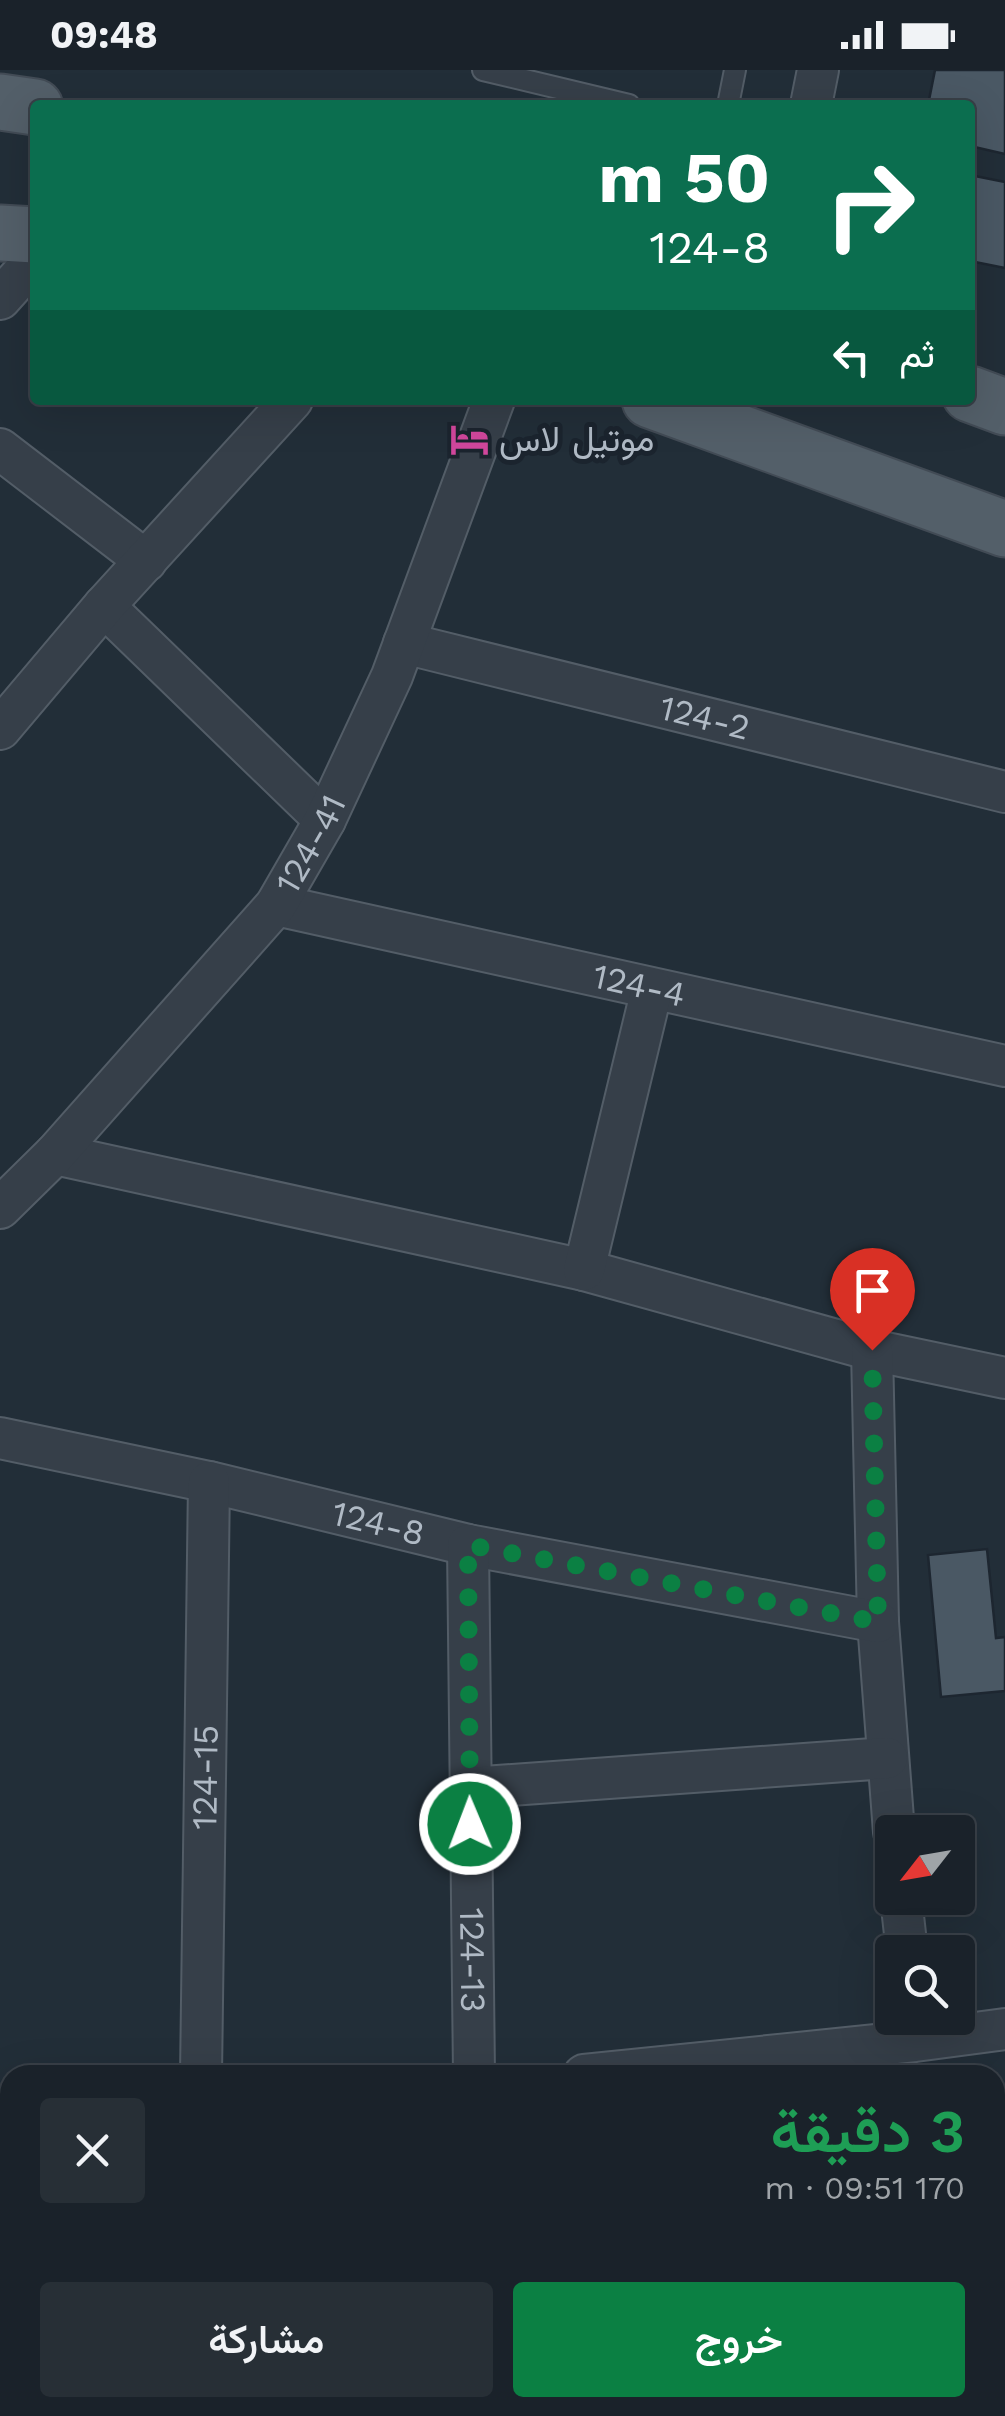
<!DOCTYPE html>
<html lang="ar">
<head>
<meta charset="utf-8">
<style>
	body { margin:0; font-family:"Work Sans",Vazirmatn,sans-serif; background:#272f36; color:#f1f3f6; direction:rtl; height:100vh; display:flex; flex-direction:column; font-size:38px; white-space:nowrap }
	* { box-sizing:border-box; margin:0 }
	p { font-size:32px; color:#9fa4a8 }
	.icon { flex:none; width:55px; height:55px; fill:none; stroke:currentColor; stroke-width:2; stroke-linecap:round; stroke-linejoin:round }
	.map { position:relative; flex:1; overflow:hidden; direction:ltr }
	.drawer { position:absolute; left:0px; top:1995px; width:1005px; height:352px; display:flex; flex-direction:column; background:#1a222a; border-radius:30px 30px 0 0; box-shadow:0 10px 40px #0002,0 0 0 2px #383f47; direction:rtl }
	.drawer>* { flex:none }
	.top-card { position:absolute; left:30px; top:30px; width:945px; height:305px; border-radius:10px; box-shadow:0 10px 40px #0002,0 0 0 2px #383f47; direction:rtl; background:#0b6e4f; color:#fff; overflow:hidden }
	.needle { width:65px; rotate:239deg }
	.buttons { position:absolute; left:875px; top:1745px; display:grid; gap:20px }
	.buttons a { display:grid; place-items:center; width:100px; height:100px; border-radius:10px; background:#1a222a; box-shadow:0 10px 40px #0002,0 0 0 2px #383f47; font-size:50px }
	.pin { position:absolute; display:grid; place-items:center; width:85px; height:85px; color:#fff; margin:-102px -42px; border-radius:50% 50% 50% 0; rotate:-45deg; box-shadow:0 0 10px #0007 }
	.pin .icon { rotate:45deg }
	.me { position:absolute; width:110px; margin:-55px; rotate:359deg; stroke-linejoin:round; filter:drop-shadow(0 0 8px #0008) }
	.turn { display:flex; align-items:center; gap:35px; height:210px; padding:0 40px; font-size:45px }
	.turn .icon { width:130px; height:130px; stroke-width:2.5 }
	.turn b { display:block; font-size:70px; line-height:85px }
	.then { display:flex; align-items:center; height:95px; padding:0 40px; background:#0003; gap:20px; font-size:38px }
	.round { display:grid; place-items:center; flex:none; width:105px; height:105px; border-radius:10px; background:#272f36 }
	.overview { display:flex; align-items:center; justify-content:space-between; height:170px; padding:0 40px }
	h1 { font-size:60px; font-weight:600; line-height:75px; color:#1e9e55 }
	.primary-button { display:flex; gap:20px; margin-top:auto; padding:20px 40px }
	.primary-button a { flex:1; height:115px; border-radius:10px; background:#0b8043; color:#fff; font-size:40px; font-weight:600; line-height:115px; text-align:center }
	.primary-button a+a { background:#272f36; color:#f1f3f6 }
	.status { display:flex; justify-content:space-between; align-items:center; height:70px; padding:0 50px; background:#1a222a; direction:ltr }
	.status svg { height:28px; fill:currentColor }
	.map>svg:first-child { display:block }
</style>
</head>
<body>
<div class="status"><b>09:48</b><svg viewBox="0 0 49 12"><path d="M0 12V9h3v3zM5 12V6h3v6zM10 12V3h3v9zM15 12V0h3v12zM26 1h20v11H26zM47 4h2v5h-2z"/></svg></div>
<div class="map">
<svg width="1005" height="2346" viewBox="0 0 1005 2346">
	<rect width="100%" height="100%" fill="#222e38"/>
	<path fill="#4a5864" stroke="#1d2630" stroke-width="2.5" d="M935 0H1005V84L970 76V35H928Z
		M970 105 1005 112V198L970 191Z
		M987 1479 996 1568 1005 1567V1621L941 1627 928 1485Z"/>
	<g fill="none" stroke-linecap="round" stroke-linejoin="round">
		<defs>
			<path id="lane" d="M483 0 629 35
				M728 35 735 0"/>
			<g id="street">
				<path d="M811 35 818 0"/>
				<path d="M0 229 35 190"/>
				<path d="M0 379 146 491"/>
				<path d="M104 536 325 750"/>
				<path id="s1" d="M404 573 1005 722"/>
				<path d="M0 659 104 536 292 330"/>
				<path id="s2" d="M276 835 1005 996"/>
				<path d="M55 1084 584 1200 872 1280 1005 1308"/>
				<path id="s3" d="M0 1138 55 1084 276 835 325 750 392 606 494 330"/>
				<path d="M584 1200 652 919"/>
				<path d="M872 1280 878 1552 894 1762"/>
				<path id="s4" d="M0 1368 209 1412 468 1475 878 1552"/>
				<path id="s5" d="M468 1475 474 2005"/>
				<path d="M470 1718 887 1688"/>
				<path d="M901 1828 907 1882"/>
				<path id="s6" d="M201 2005 209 1412"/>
				<path d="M584 2005 915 1971 1005 1959"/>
				<path d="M995 2262 1005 2261"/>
				<path d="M950 2338V2346"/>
				<path d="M202 2340 229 2338"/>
			</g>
			<path id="primary" d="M0 32 35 37
				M0 163 35 165
				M970 324 1005 337
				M650 330 1005 459"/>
		</defs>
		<use href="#lane" stroke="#535d67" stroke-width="24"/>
		<use href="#street" stroke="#535d67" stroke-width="44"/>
		<use href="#primary" stroke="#424b55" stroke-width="59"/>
		<use href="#lane" stroke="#363f49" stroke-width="20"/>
		<use href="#street" stroke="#363f49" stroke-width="40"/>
		<use href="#primary" stroke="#535f69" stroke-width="55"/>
	</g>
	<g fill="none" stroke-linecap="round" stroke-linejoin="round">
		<path stroke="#0b8043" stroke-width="18" stroke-dasharray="0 32.4" d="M470 1754 468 1475 878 1552 872 1280"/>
	</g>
	<defs>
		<symbol id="hotel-bare" viewBox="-9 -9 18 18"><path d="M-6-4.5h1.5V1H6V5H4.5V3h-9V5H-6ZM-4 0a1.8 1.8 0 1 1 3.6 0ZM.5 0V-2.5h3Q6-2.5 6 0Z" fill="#d1479c" stroke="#1b242e" stroke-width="2.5" paint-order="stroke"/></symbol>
	</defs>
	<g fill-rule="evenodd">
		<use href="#hotel-bare" x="442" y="342" width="55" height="55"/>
	</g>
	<g text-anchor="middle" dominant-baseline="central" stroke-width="10" stroke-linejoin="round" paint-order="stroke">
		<g font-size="35" fill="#b0bac5" stroke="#1b242e" text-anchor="start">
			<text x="499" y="369">موتيل لاس</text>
		</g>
		<g font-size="35" fill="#b0bac5" stroke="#1b242e">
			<text stroke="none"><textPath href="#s1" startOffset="310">124-2</textPath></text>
			<text stroke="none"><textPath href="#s3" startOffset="480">124-41</textPath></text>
			<text stroke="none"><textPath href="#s2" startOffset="372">124-4</textPath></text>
			<text stroke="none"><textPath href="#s4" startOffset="388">124-8</textPath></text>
			<text stroke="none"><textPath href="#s6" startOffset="298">124-15</textPath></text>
			<text stroke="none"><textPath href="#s5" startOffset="415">124-13</textPath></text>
		</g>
	</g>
</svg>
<div class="buttons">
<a><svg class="needle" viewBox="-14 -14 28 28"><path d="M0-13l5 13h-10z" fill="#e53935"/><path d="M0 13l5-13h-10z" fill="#9fa4a8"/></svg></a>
<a><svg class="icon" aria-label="search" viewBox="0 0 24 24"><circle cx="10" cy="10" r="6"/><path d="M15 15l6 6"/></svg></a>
</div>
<div class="pin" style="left:872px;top:1280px;background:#d93025"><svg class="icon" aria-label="arrive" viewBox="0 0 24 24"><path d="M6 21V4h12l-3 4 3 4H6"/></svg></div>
<svg class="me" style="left:470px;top:1754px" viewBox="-20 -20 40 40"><circle r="17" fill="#0b8043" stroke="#fff" stroke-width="3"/><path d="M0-11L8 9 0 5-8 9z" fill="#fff"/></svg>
<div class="top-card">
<div class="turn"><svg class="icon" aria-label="right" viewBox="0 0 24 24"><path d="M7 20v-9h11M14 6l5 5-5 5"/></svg><div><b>50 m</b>124-8</div></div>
<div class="then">ثم<svg class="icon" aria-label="left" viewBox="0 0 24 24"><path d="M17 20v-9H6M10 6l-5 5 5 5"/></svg></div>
</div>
<section class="drawer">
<div class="overview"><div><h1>3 دقيقة</h1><p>170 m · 09:51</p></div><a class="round"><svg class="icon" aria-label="close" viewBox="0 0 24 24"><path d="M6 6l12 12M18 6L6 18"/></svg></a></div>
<div class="primary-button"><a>خروج</a><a>مشاركة</a></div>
</section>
</div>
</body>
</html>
